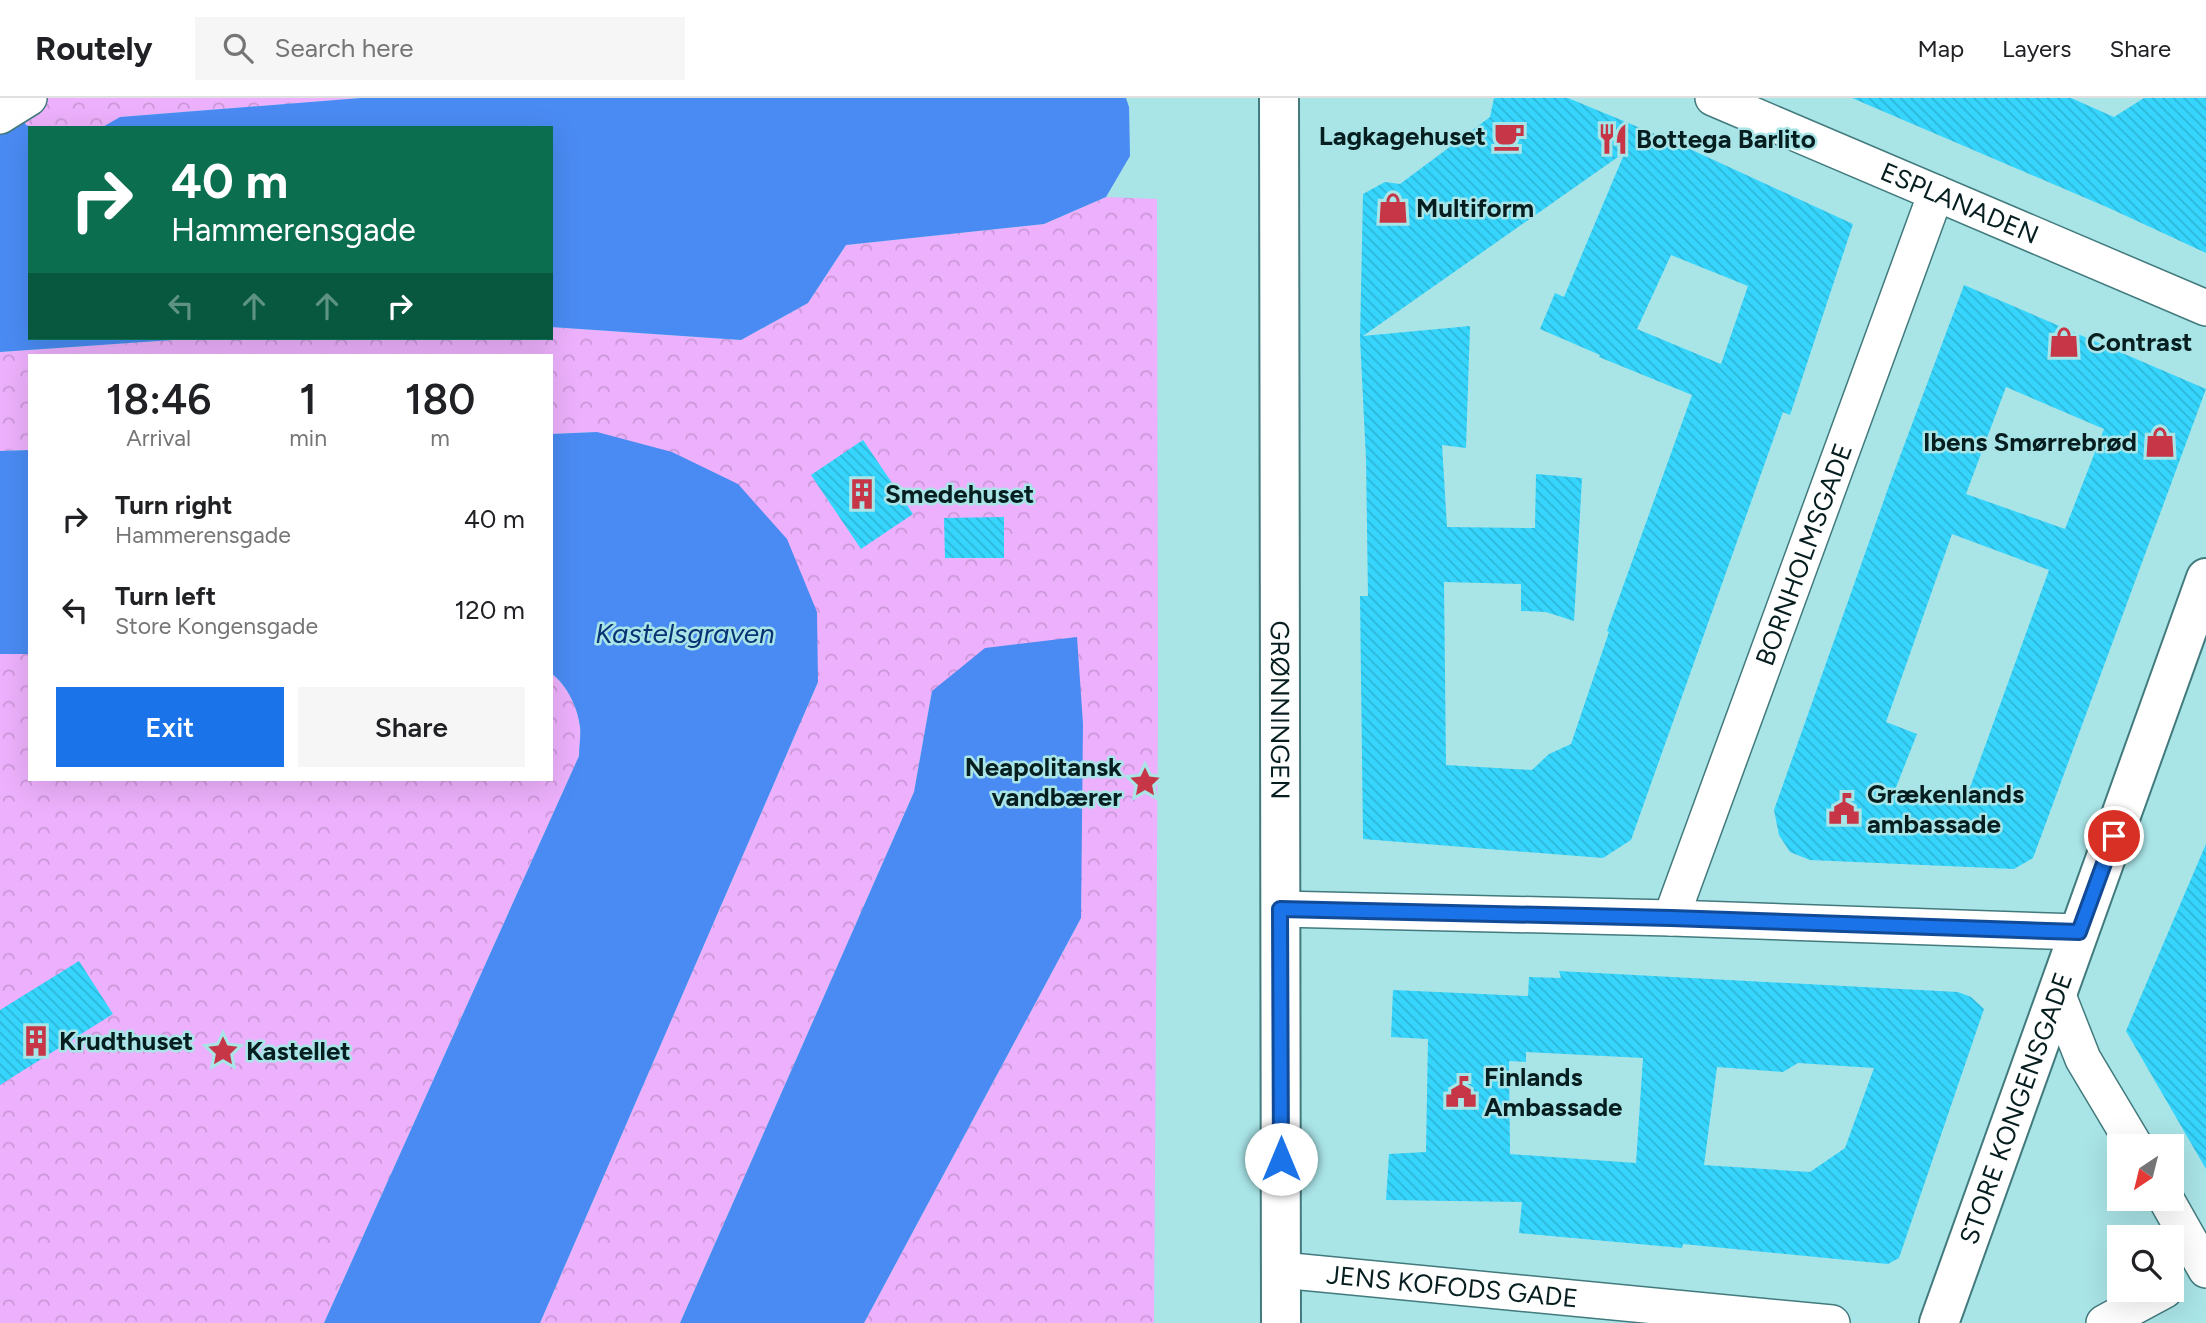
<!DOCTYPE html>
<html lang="en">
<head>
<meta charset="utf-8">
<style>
	body { margin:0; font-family:Figtree,sans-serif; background:#f6f6f6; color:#202124; height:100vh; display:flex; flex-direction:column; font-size:26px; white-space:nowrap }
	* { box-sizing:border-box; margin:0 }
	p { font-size:23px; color:#757577 }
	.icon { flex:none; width:38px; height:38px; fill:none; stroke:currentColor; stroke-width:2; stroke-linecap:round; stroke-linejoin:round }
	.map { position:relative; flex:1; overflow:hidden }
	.details { position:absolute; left:28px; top:256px; width:525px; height:427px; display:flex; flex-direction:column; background:#fff; border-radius:0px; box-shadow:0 7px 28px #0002 }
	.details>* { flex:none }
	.guide { position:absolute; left:28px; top:28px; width:525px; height:214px; border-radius:0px; box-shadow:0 7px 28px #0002; background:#0b6e4f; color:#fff; overflow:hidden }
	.needle { width:46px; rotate:215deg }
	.buttons { position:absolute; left:2107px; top:1036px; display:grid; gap:14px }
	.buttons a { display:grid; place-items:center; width:77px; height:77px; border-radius:0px; background:#fff; box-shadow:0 7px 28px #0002; font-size:35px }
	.pin { position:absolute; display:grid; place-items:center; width:60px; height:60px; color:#fff; margin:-30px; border:4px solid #fff; border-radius:50%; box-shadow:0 2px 7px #0007 }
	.me { position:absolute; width:77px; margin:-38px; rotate:0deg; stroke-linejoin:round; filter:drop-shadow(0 0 5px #0008) }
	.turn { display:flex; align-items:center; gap:24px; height:147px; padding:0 28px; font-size:32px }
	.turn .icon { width:91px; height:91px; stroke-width:2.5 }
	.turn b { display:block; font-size:49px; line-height:60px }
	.lanes { display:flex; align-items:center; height:66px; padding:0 28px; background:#0003; justify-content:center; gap:35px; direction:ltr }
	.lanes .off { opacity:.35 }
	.eta { display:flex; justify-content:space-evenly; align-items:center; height:119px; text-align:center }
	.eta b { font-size:42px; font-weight:600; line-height:49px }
	.primary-button { display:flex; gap:14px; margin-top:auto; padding:14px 28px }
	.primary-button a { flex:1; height:80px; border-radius:0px; background:#1a73e8; color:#fff; font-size:28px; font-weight:600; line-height:80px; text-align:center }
	.primary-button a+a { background:#f6f6f6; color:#202124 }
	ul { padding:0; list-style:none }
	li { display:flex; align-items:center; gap:21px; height:91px; padding:0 28px }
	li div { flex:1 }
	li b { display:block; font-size:26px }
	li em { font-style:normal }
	header { display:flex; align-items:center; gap:42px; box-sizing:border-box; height:98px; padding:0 35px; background:#fff; border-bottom:2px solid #e0e0e0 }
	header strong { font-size:33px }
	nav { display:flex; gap:38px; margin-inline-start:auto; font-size:24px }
	.search { width:490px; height:63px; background:#f6f6f6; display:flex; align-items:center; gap:18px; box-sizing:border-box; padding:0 24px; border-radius:0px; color:#757577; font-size:26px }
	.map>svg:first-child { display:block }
</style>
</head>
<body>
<header>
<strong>Routely</strong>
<div class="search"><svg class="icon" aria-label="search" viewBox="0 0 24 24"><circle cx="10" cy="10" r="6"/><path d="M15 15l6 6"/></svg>Search here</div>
<nav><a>Map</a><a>Layers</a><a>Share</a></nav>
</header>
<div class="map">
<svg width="2206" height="1225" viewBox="0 0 2206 1225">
	<defs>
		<pattern id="park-crowns" width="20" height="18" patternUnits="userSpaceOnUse" patternTransform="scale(1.75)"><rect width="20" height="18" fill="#edb0fc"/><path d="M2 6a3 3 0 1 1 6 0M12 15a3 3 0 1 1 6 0" fill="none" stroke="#ca97d8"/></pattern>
		<pattern id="building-back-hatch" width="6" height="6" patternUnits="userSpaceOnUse" patternTransform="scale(1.75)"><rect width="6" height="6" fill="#36d5fd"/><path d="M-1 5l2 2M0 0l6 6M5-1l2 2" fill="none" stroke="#2eb6d8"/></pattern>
	</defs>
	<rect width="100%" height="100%" fill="#a9e4e7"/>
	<path fill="url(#park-crowns)" d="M13 0H361L121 19 101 30H35L26 27Z
		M1106 99 1157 101 1158 607 1154 1225H864L1081 820 932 593 914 694 680 1225H540L818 584 597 334 551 336V257H30V352L0 353V254L201 240H551V229L741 242 808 205 846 147 1044 126Z
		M0 556H30V681H551V575C567 587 578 610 580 629 581 638 579 649 579 658L324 1225H0Z"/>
	<path fill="#4a8bf3" d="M0 0H13L26 27 35 30H30V240H201L0 254Z
		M361 0H1126L1129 9 1130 58 1106 99 1044 126 846 147 808 205 741 242 551 229V30H101L120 19Z
		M597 334 672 354 738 386 787 441 817 514 818 584 540 1225H324L579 658C579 649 581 638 580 629 578 610 567 587 551 575V336Z
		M30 352V556H0V353Z
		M1077 539 1083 626 1081 820 864 1225H680L914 694 932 593 985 550Z"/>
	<path fill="url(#building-back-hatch)" fill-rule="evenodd" d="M1494 0H1568L1679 46 1853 126 1790 317 1783 314 1631 742 1603 760 1363 741 1360 498H1368L1366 361 1360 240 1363 96 1385 84 1400 86 1490 19ZM1625 54 1564 199 1555 195 1540 231 1600 257 1599 259 1692 297 1607 533 1609 534 1571 646 1549 656 1532 672 1446 667 1444 484 1521 486V513L1546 514 1574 523 1582 380 1536 376 1535 430 1447 429 1442 347 1466 350 1470 228 1363 238ZM1671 157 1748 188 1721 266 1637 231Z
		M1852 0H2071L2114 19 2144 0H2206V155L2109 110Z
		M1964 187 2206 291 2033 760 2014 771 1810 762 1790 754 1779 737 1774 712 1890 385ZM2006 289 2104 331 2065 431 1966 396ZM1952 436 2049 472 1968 695 1895 692 1917 636 1886 624Z
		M863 342 913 416 861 451 811 377Z
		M1004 419V460H945L944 420Z
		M2206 746V1071L2126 933Z
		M79 863 113 916 0 987V912Z
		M1559 873 1958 894 1971 899 1984 911 1899 1160 1888 1166 1683 1146 1682 1150 1519 1135 1522 1104 1386 1102 1389 1056 1426 1054 1428 941 1391 939 1393 892 1528 898 1529 879 1561 880ZM1526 954 1643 960 1636 1065 1510 1056 1509 963 1526 964ZM1798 965 1874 970 1845 1050 1810 1074 1704 1067 1717 969 1783 974Z"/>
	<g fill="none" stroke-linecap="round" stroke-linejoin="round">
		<defs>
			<g id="street">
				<path id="s1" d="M1713 0 2206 210"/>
				<path d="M0 18 29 0"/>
				<path d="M1280 811 1671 820 2079 834"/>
				<path id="s2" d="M1671 820 1936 95"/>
				<path d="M2057 895 2083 961 2135 1048"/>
				<path d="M2166 1101 2206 1172"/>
				<path id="s3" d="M1281 1172 1832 1225"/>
				<path d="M2104 1225 2165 1192"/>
			</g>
			<g id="primary">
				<path id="s4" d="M1279 0 1281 1225"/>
				<path id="s5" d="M1939 1225 2206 480"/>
			</g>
		</defs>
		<use href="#street" stroke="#427a7d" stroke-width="38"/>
		<use href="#primary" stroke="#427a7d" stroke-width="42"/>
		<use href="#street" stroke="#fff" stroke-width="35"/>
		<use href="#primary" stroke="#fff" stroke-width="38"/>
	</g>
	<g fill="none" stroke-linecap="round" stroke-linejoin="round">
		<defs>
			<path id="route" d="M1281 1061 1280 811 1671 820 2079 834 2114 738"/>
		</defs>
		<use href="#route" stroke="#114b97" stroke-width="18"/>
		<use href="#route" stroke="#1a73e8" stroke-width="12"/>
	</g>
	<defs>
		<symbol id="cafe-bare" viewBox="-9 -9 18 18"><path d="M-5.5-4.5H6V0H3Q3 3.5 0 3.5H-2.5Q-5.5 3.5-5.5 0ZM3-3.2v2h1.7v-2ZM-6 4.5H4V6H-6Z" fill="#c63646" stroke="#a9e4e7" stroke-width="2.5" paint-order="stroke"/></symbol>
		<symbol id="restaurant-bare" viewBox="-9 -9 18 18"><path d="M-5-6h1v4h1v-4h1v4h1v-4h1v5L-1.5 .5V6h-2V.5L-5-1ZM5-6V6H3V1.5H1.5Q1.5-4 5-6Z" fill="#c63646" stroke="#a9e4e7" stroke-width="2.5" paint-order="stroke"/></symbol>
		<symbol id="shop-bare" viewBox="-9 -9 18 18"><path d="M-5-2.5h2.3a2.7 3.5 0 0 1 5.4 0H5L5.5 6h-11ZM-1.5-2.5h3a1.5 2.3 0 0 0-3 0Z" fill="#c63646" stroke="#a9e4e7" stroke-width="2.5" paint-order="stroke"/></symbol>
		<symbol id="building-bare" viewBox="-9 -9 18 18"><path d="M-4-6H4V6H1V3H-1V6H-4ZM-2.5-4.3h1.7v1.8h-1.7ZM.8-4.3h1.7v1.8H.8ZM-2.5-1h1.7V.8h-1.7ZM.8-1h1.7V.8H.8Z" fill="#c63646" stroke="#a9e4e7" stroke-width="2.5" paint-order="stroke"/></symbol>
		<symbol id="sight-bare" viewBox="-9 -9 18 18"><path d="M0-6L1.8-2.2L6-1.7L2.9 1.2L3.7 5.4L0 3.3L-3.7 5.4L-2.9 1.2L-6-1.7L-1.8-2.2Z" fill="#c63646" stroke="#a9e4e7" stroke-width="2.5" paint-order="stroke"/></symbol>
		<symbol id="civic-bare" viewBox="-9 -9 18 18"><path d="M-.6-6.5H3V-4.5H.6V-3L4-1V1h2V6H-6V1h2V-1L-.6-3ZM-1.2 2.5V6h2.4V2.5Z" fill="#c63646" stroke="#a9e4e7" stroke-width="2.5" paint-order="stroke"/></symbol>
	</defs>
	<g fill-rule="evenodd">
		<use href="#cafe-bare" x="1487" y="16" width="44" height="44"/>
		<use href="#restaurant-bare" x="1591" y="19" width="44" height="44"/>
		<use href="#shop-bare" x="1371" y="88" width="44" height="44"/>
		<use href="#shop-bare" x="2042" y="222" width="44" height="44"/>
		<use href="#shop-bare" x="2138" y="322" width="44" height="44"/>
		<use href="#building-bare" x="840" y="374" width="44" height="44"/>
		<use href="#sight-bare" x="1123" y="662" width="44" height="44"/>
		<use href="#civic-bare" x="1822" y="689" width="44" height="44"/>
		<use href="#building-bare" x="14" y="921" width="44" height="44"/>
		<use href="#sight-bare" x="201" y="931" width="44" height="44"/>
		<use href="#civic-bare" x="1439" y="972" width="44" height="44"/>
	</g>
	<g text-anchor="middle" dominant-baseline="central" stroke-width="5" stroke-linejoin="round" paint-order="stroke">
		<g font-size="26" font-weight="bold" fill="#061e1f" stroke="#a9e4e7" text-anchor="start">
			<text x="1486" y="38" text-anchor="end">Lagkagehuset</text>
			<text x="1636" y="41">Bottega Barlito</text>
			<text x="1416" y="110">Multiform</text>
			<text x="2087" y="244">Contrast</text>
			<text x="2137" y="344" text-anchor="end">Ibens Smørrebrød</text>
			<text x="885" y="396">Smedehuset</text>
			<text x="1122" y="669" text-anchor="end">Neapolitansk<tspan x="1122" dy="30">vandbærer</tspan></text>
			<text x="1867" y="696">Grækenlands<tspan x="1867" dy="30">ambassade</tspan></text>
			<text x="59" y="943">Krudthuset</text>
			<text x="246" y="953">Kastellet</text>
			<text x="1484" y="979">Finlands<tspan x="1484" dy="30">Ambassade</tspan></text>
		</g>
		<g font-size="26" fill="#061e1f" stroke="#a9e4e7">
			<text stroke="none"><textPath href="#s1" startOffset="268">ESPLANADEN</textPath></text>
			<text stroke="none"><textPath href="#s2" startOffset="387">BORNHOLMSGADE</textPath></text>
			<text stroke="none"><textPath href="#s4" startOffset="612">GRØNNINGEN</textPath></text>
			<text stroke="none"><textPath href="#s5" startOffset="228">STORE KONGENSGADE</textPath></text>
			<text stroke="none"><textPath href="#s3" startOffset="172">JENS KOFODS GADE</textPath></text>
		</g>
		<g font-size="28" font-style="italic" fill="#083273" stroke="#a9e4e7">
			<text x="685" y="535">Kastelsgraven</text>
		</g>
	</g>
</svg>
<div class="buttons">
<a><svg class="needle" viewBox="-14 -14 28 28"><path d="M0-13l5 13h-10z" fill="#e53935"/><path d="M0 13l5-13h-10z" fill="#757577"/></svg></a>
<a><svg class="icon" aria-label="search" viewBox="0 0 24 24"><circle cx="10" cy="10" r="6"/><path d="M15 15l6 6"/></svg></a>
</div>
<div class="pin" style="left:2114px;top:738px;background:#d93025"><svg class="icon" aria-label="arrive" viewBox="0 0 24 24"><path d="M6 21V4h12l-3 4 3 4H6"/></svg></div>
<svg class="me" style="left:1281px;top:1061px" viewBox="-20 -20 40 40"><circle r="19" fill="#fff"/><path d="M0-13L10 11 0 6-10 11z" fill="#1a73e8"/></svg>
<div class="guide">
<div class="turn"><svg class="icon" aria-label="right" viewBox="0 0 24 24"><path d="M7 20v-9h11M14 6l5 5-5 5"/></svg><div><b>40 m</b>Hammerensgade</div></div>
<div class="lanes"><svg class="icon off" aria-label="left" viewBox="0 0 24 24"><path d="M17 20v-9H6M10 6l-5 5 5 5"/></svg><svg class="icon off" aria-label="ahead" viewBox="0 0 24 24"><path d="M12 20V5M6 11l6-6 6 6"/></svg><svg class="icon off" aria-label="ahead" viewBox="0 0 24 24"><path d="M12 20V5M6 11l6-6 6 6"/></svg><svg class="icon" aria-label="right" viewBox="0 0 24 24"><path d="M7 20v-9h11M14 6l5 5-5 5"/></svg></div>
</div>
<section class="details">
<div class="eta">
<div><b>18:46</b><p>Arrival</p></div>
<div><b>1</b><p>min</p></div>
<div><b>180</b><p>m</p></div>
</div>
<ul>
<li><svg class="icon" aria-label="right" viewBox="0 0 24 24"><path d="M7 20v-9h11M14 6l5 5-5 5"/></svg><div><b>Turn right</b><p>Hammerensgade</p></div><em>40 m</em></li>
<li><svg class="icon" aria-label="left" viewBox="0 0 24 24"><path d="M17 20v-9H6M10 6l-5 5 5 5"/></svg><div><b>Turn left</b><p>Store Kongensgade</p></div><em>120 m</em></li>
</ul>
<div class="primary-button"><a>Exit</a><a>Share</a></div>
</section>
</div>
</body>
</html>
